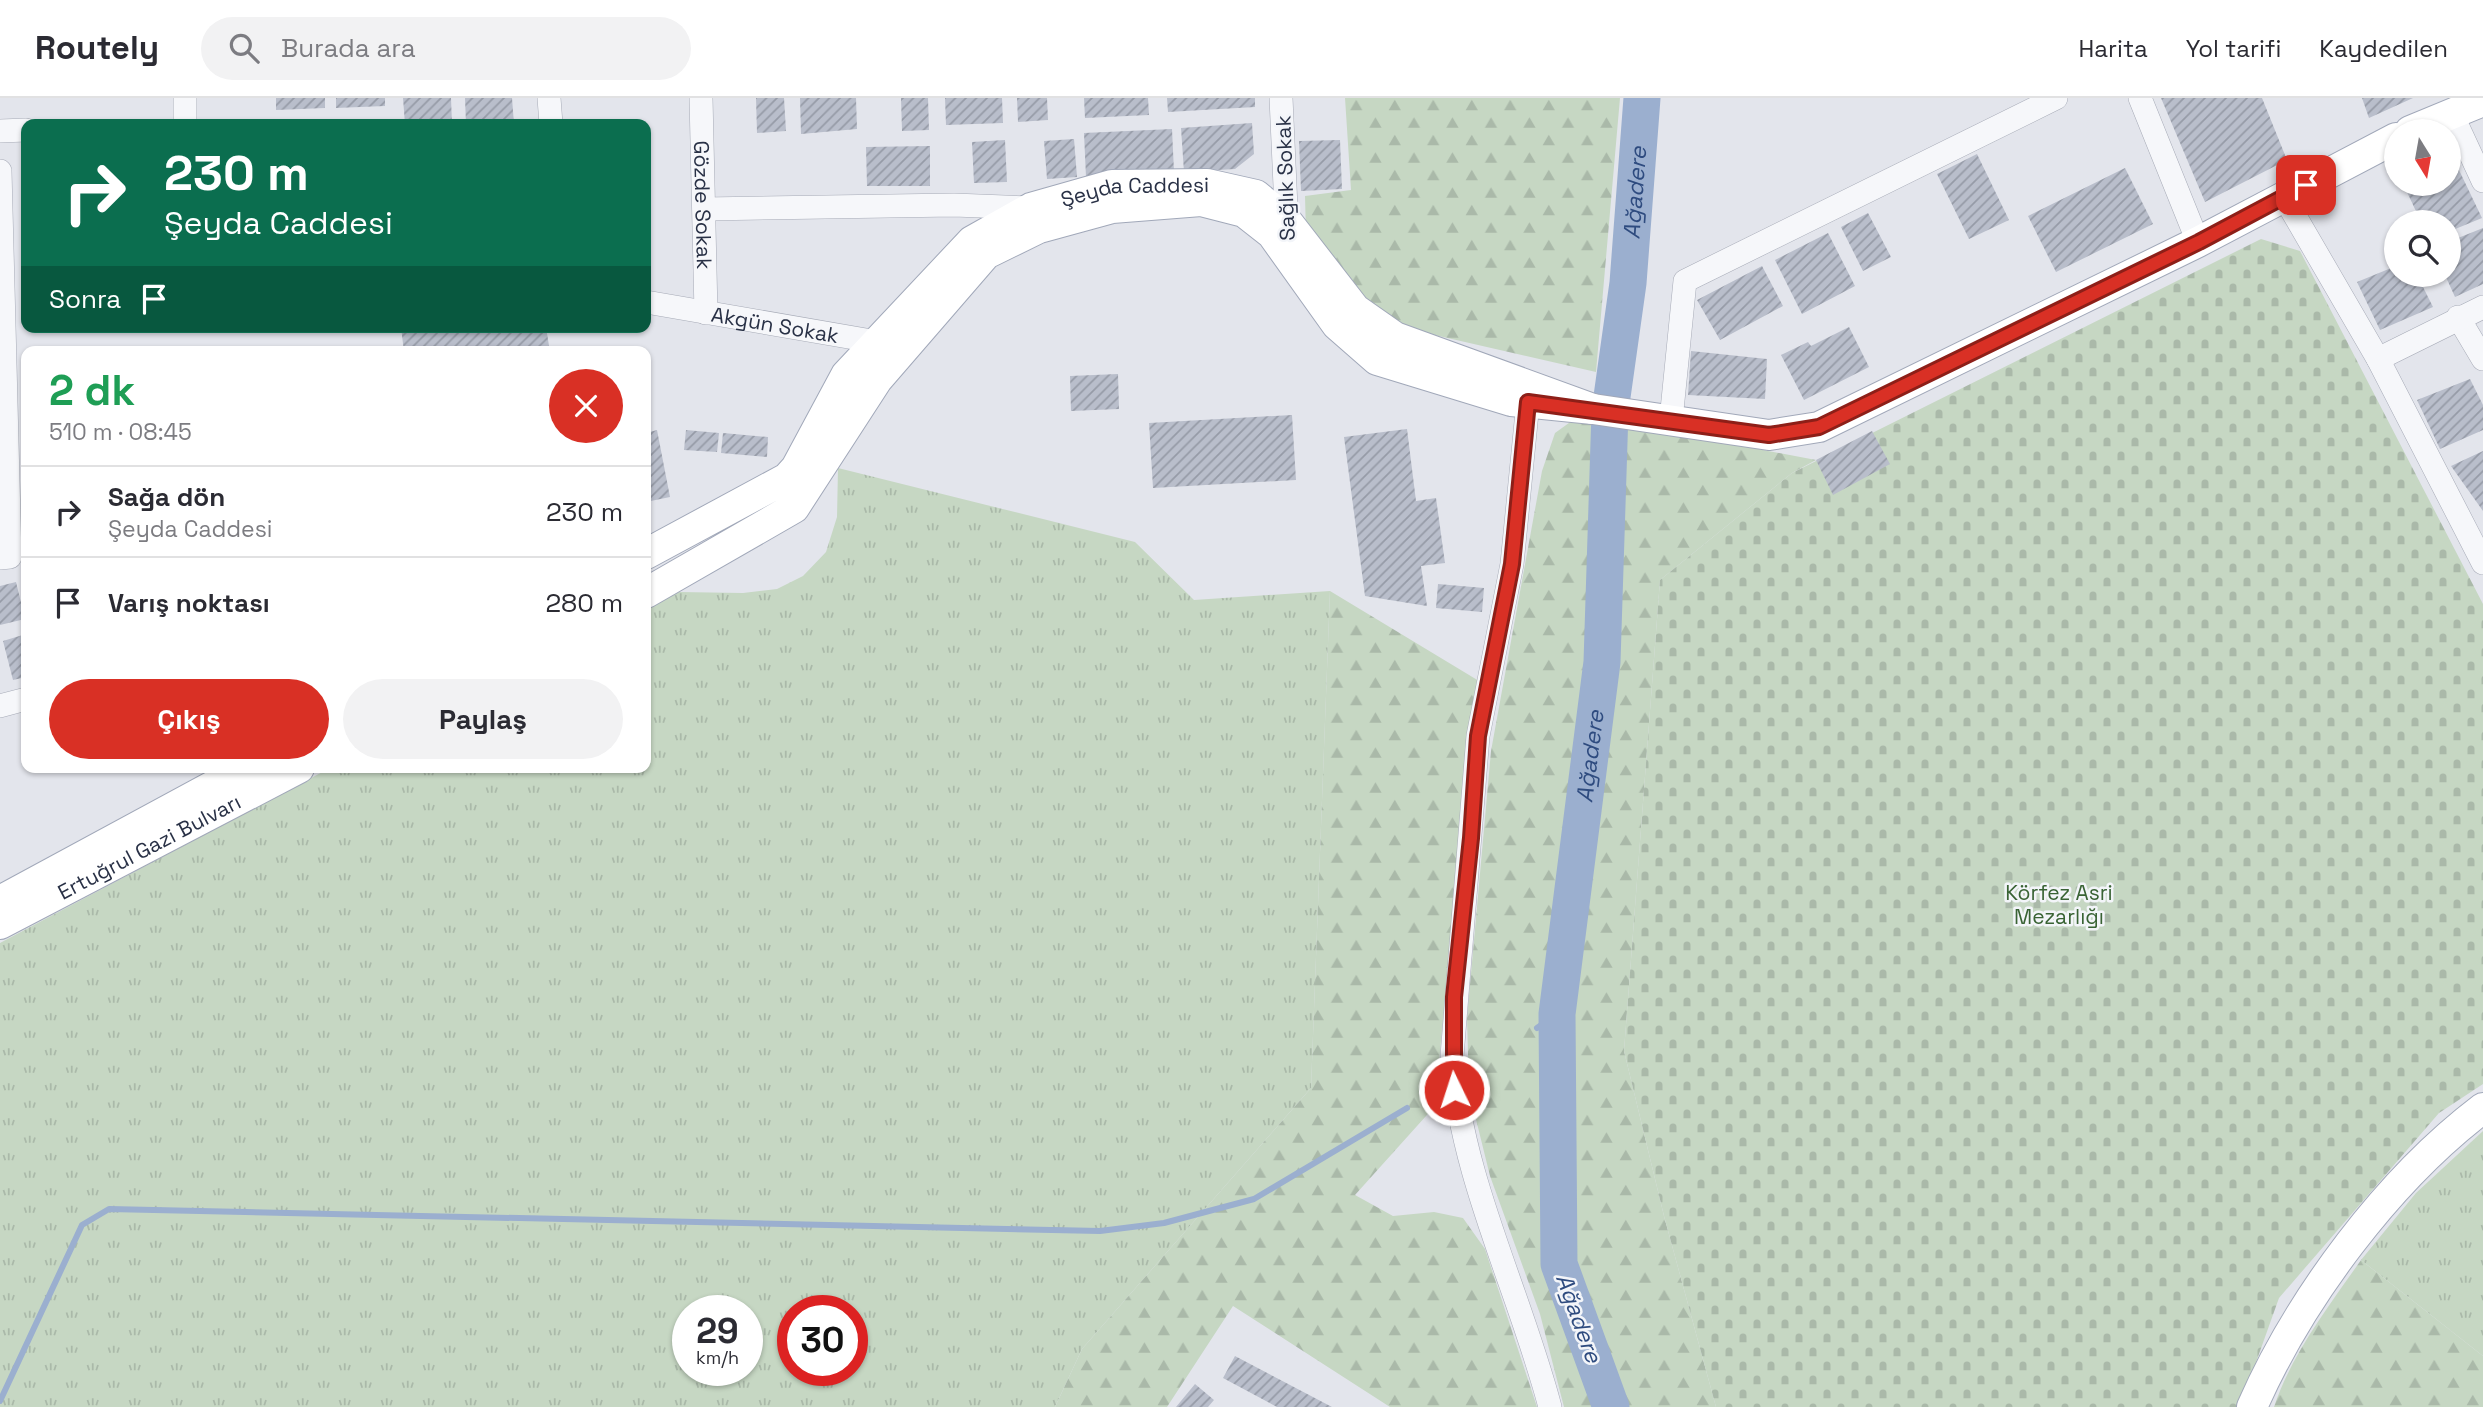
<!DOCTYPE html>
<html lang="tr">
<head>
<meta charset="utf-8">
<style>
	body { margin:0; font-family:"Space Grotesk",sans-serif; background:#f2f2f3; color:#2b2b33; height:100vh; display:flex; flex-direction:column; font-size:26px; white-space:nowrap }
	* { box-sizing:border-box; margin:0 }
	p { font-size:23px; color:#7c7c81 }
	.icon { flex:none; width:38px; height:38px; fill:none; stroke:currentColor; stroke-width:2; stroke-linecap:round; stroke-linejoin:round }
	.map { position:relative; flex:1; overflow:hidden }
	.panel { position:absolute; left:21px; top:248px; width:630px; height:427px; display:flex; flex-direction:column; background:#fff; border-radius:14px; box-shadow:0 2px 5px #0004 }
	.panel>* { flex:none }
	.banner { position:absolute; left:21px; top:21px; width:630px; height:214px; border-radius:14px; box-shadow:0 2px 5px #0004; background:#0b6e4f; color:#fff; overflow:hidden }
	.needle { width:46px; rotate:169deg }
	.fabs { position:absolute; left:2384px; top:21px; display:grid; gap:14px }
	.fabs a { display:grid; place-items:center; width:77px; height:77px; border-radius:50%; background:#fff; box-shadow:0 2px 5px #0004; font-size:35px }
	.speed { position:absolute; left:672px; top:1197px; display:flex; gap:14px; font-size:35px; font-weight:700; text-align:center }
	.speed>* { display:grid; place-content:center; width:91px; height:91px; border-radius:50%; background:#fff; box-shadow:0 2px 5px #0004; line-height:1 }
	.speed small { font-size:18px; font-weight:400 }
	.speed .limit { border:10px solid #d22; background:#fff; color:#111 }
	.pin { position:absolute; display:grid; place-items:center; width:60px; height:60px; color:#fff; margin:-30px; border-radius:14px; box-shadow:0 4px 10px #0006 }
	.me { position:absolute; width:77px; margin:-38px; rotate:356deg; stroke-linejoin:round; filter:drop-shadow(0 0 5px #0008) }
	.turn { display:flex; align-items:center; gap:24px; height:147px; padding:0 28px; font-size:32px }
	.turn .icon { width:91px; height:91px; stroke-width:2.5 }
	.turn b { display:block; font-size:49px; line-height:60px }
	.then { display:flex; align-items:center; height:66px; padding:0 28px; background:#0003; gap:14px; font-size:26px }
	.round { display:grid; place-items:center; flex:none; width:74px; height:74px; border-radius:37px; background:#f2f2f3 }
	.headline { display:flex; align-items:center; justify-content:space-between; height:119px; padding:0 28px }
	h1 { font-size:42px; font-weight:700; line-height:52px; color:#1e9e55 }
	.cta { display:flex; gap:14px; margin-top:auto; padding:14px 28px }
	.cta a { flex:1; height:80px; border-radius:42px; background:#d93025; color:#fff; font-size:28px; font-weight:700; line-height:80px; text-align:center }
	.cta a+a { background:#f2f2f3; color:#2b2b33 }
	ul { padding:0; list-style:none }
	li { display:flex; align-items:center; gap:21px; height:91px; padding:0 28px; border-top:2px solid #e1e1e2 }
	li div { flex:1 }
	li b { display:block; font-size:26px }
	li em { font-style:normal }
	header { display:flex; align-items:center; gap:42px; box-sizing:border-box; height:98px; padding:0 35px; background:#fff; border-bottom:2px solid #e1e1e2 }
	header strong { font-size:33px }
	nav { display:flex; gap:38px; margin-inline-start:auto; font-size:24px }
	.search { width:490px; height:63px; background:#f2f2f3; display:flex; align-items:center; gap:18px; box-sizing:border-box; padding:0 24px; border-radius:38px; color:#7c7c81; font-size:26px }
	.map>svg:first-child { display:block }
</style>
</head>
<body>
<header>
<strong>Routely</strong>
<div class="search"><svg class="icon" aria-label="search" viewBox="0 0 24 24"><circle cx="10" cy="10" r="6"/><path d="M15 15l6 6"/></svg>Burada ara</div>
<nav><a>Harita</a><a>Yol tarifi</a><a>Kaydedilen</a></nav>
</header>
<div class="map">
<svg width="2483" height="1309" viewBox="0 0 2483 1309">
	<defs>
		<pattern id="grass-tufts" width="24" height="20" patternUnits="userSpaceOnUse" patternTransform="scale(1.75)"><rect width="24" height="20" fill="#c6d7c3"/><path d="M3 7l-1-3M5 7V3M7 7l1-3M15 17l-1-3M17 17v-4M19 17l1-3" fill="none" stroke="#aab9a9"/></pattern>
		<pattern id="forest-firs" width="22" height="20" patternUnits="userSpaceOnUse" patternTransform="scale(1.75)"><rect width="22" height="20" fill="#c6d7c3"/><path d="M5 1l3.5 6h-7zM16 11l3.5 6h-7z" fill="#aab9a9"/></pattern>
		<pattern id="cemetery-stones" width="16" height="16" patternUnits="userSpaceOnUse" patternTransform="scale(1.75)"><rect width="16" height="16" fill="#c6d7c3"/><path d="M2 7V4a2 2 0 0 1 4 0v3zM10 15v-3a2 2 0 0 1 4 0v3z" fill="#aab9a9"/></pattern>
		<pattern id="building-hatch" width="6" height="6" patternUnits="userSpaceOnUse" patternTransform="scale(1.75)"><rect width="6" height="6" fill="#b9becb"/><path d="M-1 1l2-2M0 6l6-6M5 7l2-2" fill="none" stroke="#969ba7"/></pattern>
	</defs>
	<rect width="100%" height="100%" fill="#e3e5ec"/>
	<path fill="url(#grass-tufts)" fill-rule="evenodd" d="M838 370 1135 444 1194 502 1330 493 1311 990 1082 1251 1055 1309H0V845L330 670H646V510L679 494 743 495 777 491 803 478 826 454 837 419ZM688 1213H747V1272H688ZM793 1213H852V1272H793Z
		M2483 1033V1258L2361 1162 2416 1095Z"/>
	<path fill="url(#forest-firs)" d="M1345 0H1620L1596 274 1391 227 1366 208 1306 137 1305 98 1351 92Z
		M1580 317 1816 362 1792 375 1660 482 1624 953 1664 1118 1716 1309H1564L1540 1216 1490 1078 1469 993 1467 920 1491 653 1542 373 1555 335Z
		M1330 493 1479 583 1468 652 1435 1008 1355 1097 1393 1118 1434 1114 1463 1120 1485 1151 1537 1309H1390L1233 1208 1167 1309H1055L1082 1251 1311 990Z
		M2361 1162 2483 1258V1309H2274C2292 1255 2329 1208 2361 1162Z"/>
	<path fill="url(#cemetery-stones)" d="M2261 141 2300 153 2483 506V986L2439 1015 2279 1200 2240 1309H1716L1664 1118 1624 953 1660 482 1792 375Z"/>
	<g fill="none" stroke-linecap="round" stroke-linejoin="round">
		<path stroke="#9bafcf" stroke-width="6" d="M1537 930 1557 916
			M0 1303 82 1127 109 1111 1100 1133 1164 1125 1254 1101 1407 1010"/>
		<path stroke="#9bafcf" stroke-width="37" id="s1" d="M1611 1309 1559 1166 1557 916 1602 564 1610 313 1628 185 1642 0"/>
	</g>
	<path fill="url(#building-hatch)" d="M276 0H325V10L276 12Z
		M336 0H385V8L336 10Z
		M403 0H451L452 26H405Z
		M465 0H512L514 26H466Z
		M756 0H784L786 33 757 35Z
		M800 0H856L857 31 801 36Z
		M901 0H928L929 32 902 33Z
		M945 0H1002L1003 25 946 27Z
		M1017 0H1047L1048 22 1018 24Z
		M1084 0H1148L1149 17 1085 20Z
		M1167 0H1255V9L1168 14Z
		M2161 0H2262L2287 62 2205 104Z
		M2362 0H2413L2369 20Z
		M1252 25 1254 56 1235 71 1184 74 1181 30Z
		M1172 31 1174 74 1086 79 1084 35Z
		M1074 41 1077 79 1047 81 1044 43Z
		M1005 42 1007 84 974 85 972 44Z
		M1340 42 1342 91 1301 93 1299 43Z
		M930 48V88H867L866 49Z
		M1977 56 2009 122 1969 141 1937 76Z
		M2125 70 2153 126 2056 174 2028 118Z
		M2459 72 2482 120 2448 134V124H2421L2407 94 2427 86H2448V77Z
		M1868 115 1891 159 1863 173 1841 129Z
		M2483 130V186L2455 199 2445 177H2448V144Z
		M1828 135 1855 188 1802 216 1775 162Z
		M1762 168 1783 208 1720 242 1697 202Z
		M2396 168V177H2417L2433 209 2380 232 2357 184Z
		M401 229H546L550 254H404Z
		M1849 229 1869 269 1804 302 1781 257 1808 244 1811 248Z
		M1691 253 1767 261 1765 301 1688 297Z
		M1118 276 1119 311 1071 313 1070 278Z
		M2470 281 2483 307V332L2440 351 2417 302Z
		M1292 317 1296 382 1153 390 1149 325Z
		M1407 331 1416 403 1436 400 1445 465 1421 468 1427 508 1365 498 1344 339Z
		M657 332 670 399 646 404V335Z
		M686 332 719 335 717 354 684 352Z
		M1872 333 1890 366 1833 397 1816 362Z
		M723 335 768 339 767 359 721 355Z
		M2483 353V413L2451 368Z
		M16 484 25 521 0 527V488Z
		M1438 486 1484 490 1482 514 1436 510Z
		M26 536V579L13 582 3 543Z
		M1235 1258 1332 1309H1277L1223 1280Z
		M1195 1286 1214 1302 1208 1309H1176Z"/>
	<g fill="none" stroke-linecap="round" stroke-linejoin="round">
		<defs>
			<g id="minor">
				<path d="M185 0V26"/>
				<path d="M549 0 551 26"/>
				<path id="s2" d="M701 0 706 215"/>
				<path d="M1281 0 1287 132"/>
				<path d="M2140 0 2198 144"/>
				<path d="M2451 14 2483 83"/>
				<path d="M0 33 26 32"/>
				<path d="M0 73 10 459 0 460"/>
				<path d="M2284 99 2378 261 2483 465"/>
				<path d="M705 111 954 107 1031 110"/>
				<path id="s3" d="M646 204 889 246"/>
				<path d="M2458 219 2483 261"/>
				<path d="M2378 261 2483 209"/>
				<path d="M1521 292 1528 304 1512 466 1478 638 1452 958C1461 1081 1519 1191 1550 1309"/>
				<path d="M1671 322 1685 183 2056 0"/>
				<path d="M0 608 26 601"/>
			</g>
			<g id="major">
				<path d="M2410 33 2483 3"/>
				<path d="M1593 311 1769 337 1819 329 2198 144 2396 40"/>
				<path id="s4" d="M646 456 787 380 796 370 846 277 972 143 1031 110 1112 87 1207 86 1256 97 1286 122 1355 211 1395 239 1593 311 1511 303 1377 262 1337 227 1272 136 1244 114 1201 103 1112 110 1039 130 986 156 877 282 794 410 646 495"/>
				<path d="M0 803 246 670"/>
				<path id="s5" d="M0 826 299 670"/>
				<path d="M2252 1309C2300 1200 2388 1082 2483 1010"/>
			</g>
		</defs>
		<use href="#minor" stroke="#a7abb7" stroke-width="24"/>
		<use href="#major" stroke="#a1a8b9" stroke-width="32"/>
		<use href="#minor" stroke="#f6f7fa" stroke-width="23"/>
		<use href="#major" stroke="#fff" stroke-width="30"/>
	</g>
	<g fill="none" stroke-linecap="round" stroke-linejoin="round">
		<defs>
			<path id="route" d="M1454 992V899L1471 740 1478 638 1512 466 1528 304 1769 337 1819 329 2199 144 2306 87"/>
		</defs>
		<use href="#route" stroke="#8d1f18" stroke-width="18"/>
		<use href="#route" stroke="#d93025" stroke-width="12"/>
	</g>
	<g text-anchor="middle" dominant-baseline="central" stroke-width="5" stroke-linejoin="round" paint-order="stroke">
		<g font-size="21" fill="#293146" stroke="#f3f5f9">
			<text transform="translate(1285 80) rotate(-92)">Sağlık Sokak</text>
			<text stroke="none"><textPath href="#s4" startOffset="637">Şeyda Caddesi</textPath></text>
			<text stroke="none"><textPath href="#s2" startOffset="107">Gözde Sokak</textPath></text>
			<text stroke="none"><textPath href="#s3" startOffset="131">Akgün Sokak</textPath></text>
			<text stroke="none"><textPath href="#s5" startOffset="168">Ertuğrul Gazi Bulvarı</textPath></text>
		</g>
		<g font-size="21" fill="#396334" stroke="#f3f5f9">
			<text x="2059" y="794">Körfez Asri<tspan x="2059" dy="24">Mezarlığı</tspan></text>
		</g>
		<g font-size="23" font-style="italic" fill="#2e4b7f" stroke="#f3f5f9">
			<text stroke="none"><textPath href="#s1" startOffset="1228">Ağadere</textPath></text>
			<text stroke="none"><textPath href="#s1" startOffset="662">Ağadere</textPath></text>
			<text transform="translate(1579 1220) rotate(70)">Ağadere</text>
		</g>
	</g>
</svg>
<div class="fabs">
<a><svg class="needle" viewBox="-14 -14 28 28"><path d="M0-13l5 13h-10z" fill="#e53935"/><path d="M0 13l5-13h-10z" fill="#7c7c81"/></svg></a>
<a><svg class="icon" aria-label="search" viewBox="0 0 24 24"><circle cx="10" cy="10" r="6"/><path d="M15 15l6 6"/></svg></a>
</div>
<div class="speed"><div>29<small>km/h</small></div><div class="limit">30</div></div>
<div class="pin" style="left:2306px;top:87px;background:#d93025"><svg class="icon" aria-label="arrive" viewBox="0 0 24 24"><path d="M6 21V4h12l-3 4 3 4H6"/></svg></div>
<svg class="me" style="left:1454px;top:992px" viewBox="-20 -20 40 40"><circle r="17" fill="#d93025" stroke="#fff" stroke-width="3"/><path d="M0-11L8 9 0 5-8 9z" fill="#fff"/></svg>
<div class="banner">
<div class="turn"><svg class="icon" aria-label="right" viewBox="0 0 24 24"><path d="M7 20v-9h11M14 6l5 5-5 5"/></svg><div><b>230 m</b>Şeyda Caddesi</div></div>
<div class="then">Sonra<svg class="icon" aria-label="arrive" viewBox="0 0 24 24"><path d="M6 21V4h12l-3 4 3 4H6"/></svg></div>
</div>
<section class="panel">
<div class="headline"><div><h1>2 dk</h1><p>510 m · 08:45</p></div><a class="round" style="background:#d93025;color:#fff"><svg class="icon" aria-label="close" viewBox="0 0 24 24"><path d="M6 6l12 12M18 6L6 18"/></svg></a></div>
<ul>
<li><svg class="icon" aria-label="right" viewBox="0 0 24 24"><path d="M7 20v-9h11M14 6l5 5-5 5"/></svg><div><b>Sağa dön</b><p>Şeyda Caddesi</p></div><em>230 m</em></li>
<li><svg class="icon" aria-label="arrive" viewBox="0 0 24 24"><path d="M6 21V4h12l-3 4 3 4H6"/></svg><div><b>Varış noktası</b></div><em>280 m</em></li>
</ul>
<div class="cta"><a>Çıkış</a><a>Paylaş</a></div>
</section>
</div>
</body>
</html>
